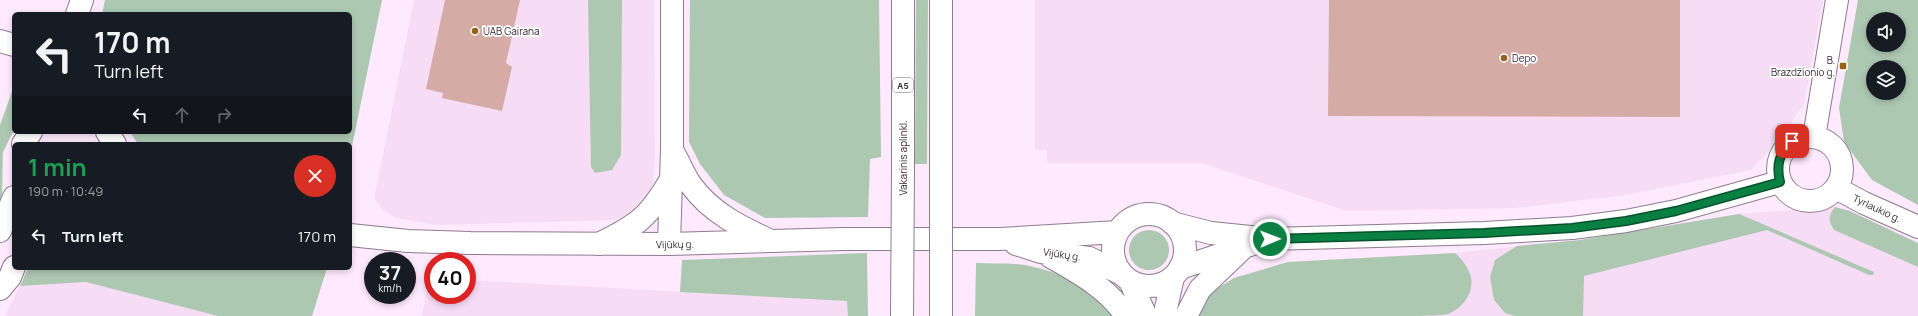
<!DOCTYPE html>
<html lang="en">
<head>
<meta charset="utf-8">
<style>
	body { margin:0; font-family:Manrope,sans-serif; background:#20242c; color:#f1f3f6; height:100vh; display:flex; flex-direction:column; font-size:15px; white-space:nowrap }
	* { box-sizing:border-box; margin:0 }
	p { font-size:13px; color:#9ea1a6 }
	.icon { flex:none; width:22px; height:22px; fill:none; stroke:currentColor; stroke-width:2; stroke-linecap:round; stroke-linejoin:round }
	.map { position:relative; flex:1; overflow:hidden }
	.panel { position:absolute; left:12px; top:142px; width:340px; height:128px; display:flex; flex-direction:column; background:#171b24; border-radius:6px; box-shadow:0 2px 6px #0003 }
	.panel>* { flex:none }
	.hud { position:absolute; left:12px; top:12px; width:340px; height:122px; border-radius:6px; box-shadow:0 2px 6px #0003; background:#171b24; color:#f1f3f6; overflow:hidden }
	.controls { position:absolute; left:1866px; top:12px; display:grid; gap:8px }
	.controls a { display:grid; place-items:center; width:40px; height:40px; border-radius:50%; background:#171b24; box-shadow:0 2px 6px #0003; font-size:20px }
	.speed { position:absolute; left:364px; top:252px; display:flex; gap:8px; font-size:20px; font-weight:700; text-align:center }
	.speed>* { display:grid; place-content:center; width:52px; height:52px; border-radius:50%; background:#171b24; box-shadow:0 2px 6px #0003; line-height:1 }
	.speed small { font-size:10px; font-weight:400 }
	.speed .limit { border:6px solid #d22; background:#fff; color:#111 }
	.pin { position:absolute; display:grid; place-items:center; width:34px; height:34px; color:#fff; margin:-17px; border-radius:8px; box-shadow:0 2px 6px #0006 }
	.me { position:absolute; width:44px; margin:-22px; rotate:89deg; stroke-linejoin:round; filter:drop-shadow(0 0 3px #0008) }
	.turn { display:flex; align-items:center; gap:14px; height:84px; padding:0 16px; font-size:18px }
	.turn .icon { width:52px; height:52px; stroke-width:2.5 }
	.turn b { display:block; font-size:28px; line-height:34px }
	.lanes { display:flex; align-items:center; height:38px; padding:0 16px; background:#0003; justify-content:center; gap:20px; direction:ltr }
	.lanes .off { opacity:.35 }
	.round { display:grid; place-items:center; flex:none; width:42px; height:42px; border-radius:21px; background:#20242c }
	.head { display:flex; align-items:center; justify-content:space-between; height:68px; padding:0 16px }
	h1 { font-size:24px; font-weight:700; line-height:30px; color:#1e9e55 }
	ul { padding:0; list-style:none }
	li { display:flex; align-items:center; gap:12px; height:52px; padding:0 16px }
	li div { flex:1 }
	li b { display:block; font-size:15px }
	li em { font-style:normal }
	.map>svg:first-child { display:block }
</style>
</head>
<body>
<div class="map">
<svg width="1918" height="316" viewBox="0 0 1918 316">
	<rect width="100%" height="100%" fill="#fee9fe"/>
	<path fill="#f7dcf6" d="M414 0H654L655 159 653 183 645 202 629 215 612 220 435 225 396 218 383 210 374 199Z
		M1035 0H1823L1804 104 1778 141 1751 170 1620 196 1515 208 1347 211 1201 163H1047V150L1035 149Z
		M1835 207 1830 214 1834 230 1918 267V316H1198L1234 278 1288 262 1455 253 1580 240 1739 214Z
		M429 278H433V295H467V280L848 301V316H422Z
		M86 282 218 316H5L20 286Z"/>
	<path fill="#acc8b1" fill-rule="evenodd" d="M105 0H382L350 156V144H138L130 132H350V14H102Z
		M588 0H622L621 155 612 170 595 173 591 167Z
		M690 0H879L881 157 870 159 868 217 765 218 724 195 700 164 689 142Z
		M916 0H928L927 164H915Z
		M1858 0H1918V205L1872 180 1844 142 1839 108ZM1873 19H1899V45H1873ZM1873 67H1899V93H1873Z
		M14 86V130L3 152 2 195 0 200V125Z
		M1835 207 1850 211 1918 243V267L1834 230C1828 220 1828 216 1835 207Z
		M1739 214 1874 272 1873 275H1869L1767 230 1584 276 1583 316H1515L1505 313 1494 300 1490 277 1495 260 1517 246 1580 240Z
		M1129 250a20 20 0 1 1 40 0a20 20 0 1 1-40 0Z
		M867 253 868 316H848L847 301 680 292 682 260Z
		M1455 253C1470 267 1478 283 1465 301 1460 307 1455 311 1448 314 1440 316 1429 315 1420 316H1198L1210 293 1234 278 1288 262Z
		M976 263C995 264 1017 262 1034 267 1068 275 1092 290 1114 316H975Z
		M28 268H327L312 316H218L86 282 20 286Z"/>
	<path fill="#d4aba5" d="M445 0H520L506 63 512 67 502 111 442 98 443 93 426 89Z
		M1329 0H1680V117L1328 116Z"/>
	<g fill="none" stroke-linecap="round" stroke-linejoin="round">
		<defs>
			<path id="minor" d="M77 14 82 0
				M0 41 14 45
				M1778 169a32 32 0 1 1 64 0a32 32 0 1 1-64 0Z
				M1814 137 1837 0
				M1836 188 1864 203 1918 227
				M1172 223 1211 233 1270 239 1484 233 1572 228 1626 221 1676 211 1779 182
				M1180 268 1259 242
				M1186 316 1200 289 1242 249"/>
			<path id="major" d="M107 132 115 144
				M23 144 31 132
				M1113 250a36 36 0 1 1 72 0a36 36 0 1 1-72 0Z
				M0 231 14 197
				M350 235 408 241 470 243 669 244 844 239H1000L1118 232
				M1016 244 1041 252 1089 258 1122 274
				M1051 257C1079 273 1109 289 1126 316
				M1130 281 1146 316
				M0 289 10 277 14 267
				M1166 316V308L1173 277"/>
			<path id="highway" d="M673 152C679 162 684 175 691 185 711 213 741 227 771 241
				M941 168V0
				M903 169V0
				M599 244C638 225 649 217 671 179
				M669 244 672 149V0"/>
		</defs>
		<use href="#minor" stroke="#8e7b8e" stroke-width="24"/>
		<use href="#major" stroke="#8e7b8e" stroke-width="24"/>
		<use href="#highway" stroke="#8e7b8e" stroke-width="24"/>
		<use href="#minor" stroke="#fff" stroke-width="22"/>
		<use href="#major" stroke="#fff" stroke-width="22"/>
		<use href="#highway" stroke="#fff" stroke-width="22"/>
		<defs>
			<path id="highway-bridge" d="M902 316 903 169
				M941 316V168"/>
		</defs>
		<use href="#highway-bridge" stroke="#8e7b8e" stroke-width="24" stroke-linecap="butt"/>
		<use href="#highway-bridge" stroke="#fff" stroke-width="22"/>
	</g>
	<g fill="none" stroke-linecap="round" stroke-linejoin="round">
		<defs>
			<path id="route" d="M1270 239 1484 233 1572 228 1626 221 1676 211 1780 182C1776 165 1779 153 1792 141"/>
		</defs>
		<use href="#route" stroke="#07532c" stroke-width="10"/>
		<use href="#route" stroke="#0b8043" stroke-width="7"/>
	</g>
	<g fill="#98611a" stroke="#fff" stroke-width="1.5">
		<circle cx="475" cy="31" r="4"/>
		<circle cx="1504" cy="58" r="4"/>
		<rect x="1839" y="62" width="8" height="8" rx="2"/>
	</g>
	<g text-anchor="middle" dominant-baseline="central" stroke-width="3.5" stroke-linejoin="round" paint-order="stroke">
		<rect fill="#fff" stroke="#716b71" stroke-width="1" x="893" y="78" width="20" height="14" rx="3"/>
		<g font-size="9" font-weight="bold" fill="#342c34">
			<text x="903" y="85">A5</text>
		</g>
		<g font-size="10" fill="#342c34" stroke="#fff" text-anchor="start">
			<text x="483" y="31">UAB Gairana</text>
			<text x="1512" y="58">Depo</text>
			<text x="1835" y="60" text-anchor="end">B.<tspan x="1835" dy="12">Brazdžionio g.</tspan></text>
		</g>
		<g font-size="10" fill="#342c34" stroke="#fff">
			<text transform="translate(903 158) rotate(-90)">Vakarinis aplinkl.</text>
			<text transform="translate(1877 208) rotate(25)">Tyrlaukio g.</text>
			<text transform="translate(675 244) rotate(-1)">Vijūkų g.</text>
			<text transform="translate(1062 254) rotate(8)">Vijūkų g.</text>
		</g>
	</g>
</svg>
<div class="controls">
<a><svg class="icon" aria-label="sound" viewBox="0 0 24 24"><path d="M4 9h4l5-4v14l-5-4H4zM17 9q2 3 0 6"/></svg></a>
<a><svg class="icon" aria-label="layers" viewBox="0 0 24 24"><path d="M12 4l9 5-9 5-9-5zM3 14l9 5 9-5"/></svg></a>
</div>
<div class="speed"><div>37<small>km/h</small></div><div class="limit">40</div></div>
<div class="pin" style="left:1792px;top:141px;background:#d93025"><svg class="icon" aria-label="arrive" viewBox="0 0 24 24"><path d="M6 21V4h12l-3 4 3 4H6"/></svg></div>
<svg class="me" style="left:1270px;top:239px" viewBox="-20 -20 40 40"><circle r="17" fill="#0b8043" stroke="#fff" stroke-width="3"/><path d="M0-11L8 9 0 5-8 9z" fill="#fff"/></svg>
<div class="hud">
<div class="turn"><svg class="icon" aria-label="left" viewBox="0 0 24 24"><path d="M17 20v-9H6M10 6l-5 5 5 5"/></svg><div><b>170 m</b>Turn left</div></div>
<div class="lanes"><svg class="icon" aria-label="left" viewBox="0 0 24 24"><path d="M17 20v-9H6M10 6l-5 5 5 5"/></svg><svg class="icon off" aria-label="ahead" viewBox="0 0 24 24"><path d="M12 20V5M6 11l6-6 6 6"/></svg><svg class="icon off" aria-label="right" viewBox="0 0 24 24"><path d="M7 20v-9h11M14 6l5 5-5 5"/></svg></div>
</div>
<section class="panel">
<div class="head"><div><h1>1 min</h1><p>190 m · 10:49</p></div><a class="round" style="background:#d93025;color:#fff"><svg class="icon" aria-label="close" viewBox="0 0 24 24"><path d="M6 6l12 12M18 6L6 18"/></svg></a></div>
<ul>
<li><svg class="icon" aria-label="left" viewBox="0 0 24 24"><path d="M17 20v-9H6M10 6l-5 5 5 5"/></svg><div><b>Turn left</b></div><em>170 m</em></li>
</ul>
</section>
</div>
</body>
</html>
